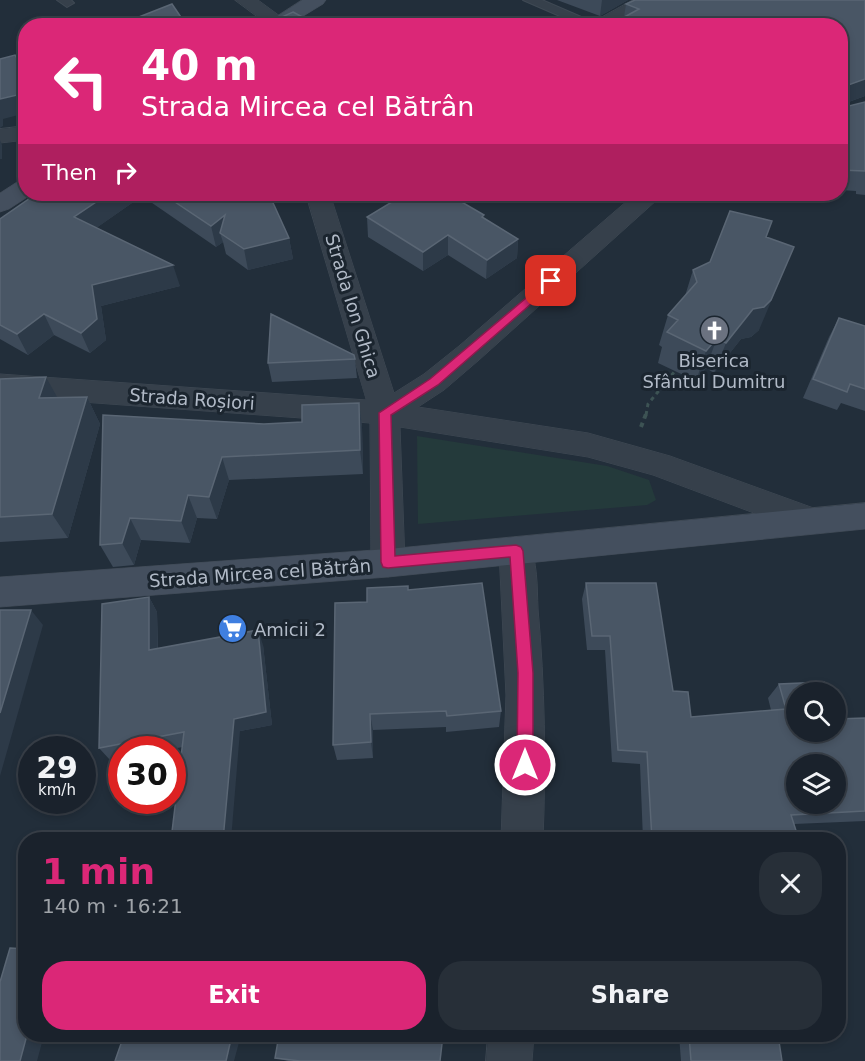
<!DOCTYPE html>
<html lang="en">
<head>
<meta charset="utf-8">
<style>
	body { margin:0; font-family:"DejaVu Sans",sans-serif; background:#272f38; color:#f1f3f6; height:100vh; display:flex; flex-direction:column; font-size:22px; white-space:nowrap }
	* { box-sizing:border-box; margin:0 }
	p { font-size:20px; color:#9fa4a9 }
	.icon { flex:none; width:33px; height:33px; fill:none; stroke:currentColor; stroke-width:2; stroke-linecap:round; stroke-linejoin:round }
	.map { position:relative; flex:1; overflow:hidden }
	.side { position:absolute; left:18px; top:832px; width:828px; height:210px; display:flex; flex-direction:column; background:#1a222c; border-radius:24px; box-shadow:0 3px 9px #0003,0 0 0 2px #383f48 }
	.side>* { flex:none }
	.hud { position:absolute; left:18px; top:18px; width:830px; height:183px; border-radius:24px; box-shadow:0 3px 9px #0003,0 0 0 2px #383f48; background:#db2777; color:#fff; overflow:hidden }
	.tools { position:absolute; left:786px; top:682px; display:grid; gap:12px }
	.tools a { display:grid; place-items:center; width:60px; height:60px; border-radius:50%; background:#1a222c; box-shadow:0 3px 9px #0003,0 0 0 2px #383f48; font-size:30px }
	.speed { position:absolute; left:18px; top:736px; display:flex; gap:12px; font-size:30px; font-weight:700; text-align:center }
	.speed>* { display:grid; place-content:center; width:78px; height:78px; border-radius:50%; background:#1a222c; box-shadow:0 3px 9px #0003,0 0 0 2px #383f48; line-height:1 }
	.speed small { font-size:15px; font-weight:400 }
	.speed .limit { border:9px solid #d22; background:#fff; color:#111 }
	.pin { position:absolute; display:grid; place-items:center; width:51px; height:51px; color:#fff; margin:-26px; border-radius:12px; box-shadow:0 3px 9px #0006 }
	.me { position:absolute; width:66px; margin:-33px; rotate:0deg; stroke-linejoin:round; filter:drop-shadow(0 0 4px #0008) }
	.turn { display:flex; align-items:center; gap:21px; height:126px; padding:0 24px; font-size:27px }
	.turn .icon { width:78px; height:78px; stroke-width:2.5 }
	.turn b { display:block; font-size:42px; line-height:51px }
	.then { display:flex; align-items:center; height:57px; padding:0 24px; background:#0003; gap:12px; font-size:22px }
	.round { display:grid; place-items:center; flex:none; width:63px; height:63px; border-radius:24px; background:#272f38 }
	.overview { display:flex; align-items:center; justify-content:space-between; height:102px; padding:0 24px }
	h1 { font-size:36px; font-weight:600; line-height:45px; color:#db2777 }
	.cta { display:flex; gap:12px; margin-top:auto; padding:12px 24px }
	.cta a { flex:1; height:69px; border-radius:24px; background:#db2777; color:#fff; font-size:24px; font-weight:600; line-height:69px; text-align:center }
	.cta a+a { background:#272f38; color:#f1f3f6 }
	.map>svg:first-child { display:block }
</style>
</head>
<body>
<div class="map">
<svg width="865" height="1061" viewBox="0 0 865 1061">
	<rect width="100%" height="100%" fill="#222e3a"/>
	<path fill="#243a3b" d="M417 436 607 466 649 480 656 500 647 505 418 524Z"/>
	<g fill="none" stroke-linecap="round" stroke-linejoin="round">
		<defs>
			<path id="lane" d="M57 0H71L74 3 67 7Z
				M523 0H542L602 26H583Z"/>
			<path id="street" d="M235 0H258L288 22 285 26H270Z
				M633 0H657L654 4 615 26H590L593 22Z
				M26 126V140L0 143V129Z
				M306 194H330L394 393 424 374 459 346 635 194H661L658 199 479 360 444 390 418 407 588 433 670 456 819 510 823 520 819 530 807 533 653 475 588 457 400 427 405 563 400 573 388 577 376 573 371 563 370 423 0 396V374L366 400Z
				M516 537 528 541C538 561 537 587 538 609 545 686 546 763 543 840H501L506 695 499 551 504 541Z
				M488 1035H534L532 1061H486Z"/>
			<path id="secondary" d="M302 0H326L323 4 287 26H262Z
				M26 180V194H32L9 209 0 212V193L17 182Z
				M865 503V529L388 577 0 607V577L388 549Z"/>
		</defs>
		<use href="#lane" stroke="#3f4954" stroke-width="2"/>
		<use href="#street" stroke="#3f4954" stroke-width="1"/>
		<use href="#secondary" stroke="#3f4954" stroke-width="1"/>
		<path stroke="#3d5354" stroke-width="3" stroke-dasharray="4 4" stroke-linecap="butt" d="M646 415 648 404 675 371"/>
		<path stroke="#3d5354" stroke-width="4" stroke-dasharray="4.5 4.5" stroke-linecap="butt" d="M641 427 646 414"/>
		<use href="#lane" fill="#36404b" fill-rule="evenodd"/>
		<use href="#street" fill="#36404b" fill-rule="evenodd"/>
		<use href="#secondary" fill="#444f5e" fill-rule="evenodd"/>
	</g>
	<path fill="#3d4a59" d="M557 0H628L600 16Z
		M865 0V96L846 103 849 106 865 102V195L856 194V191L840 190V26L624 17 626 4Z
		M36 194H269L289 238 293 259 248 270 226 254 223 242 216 247 142 196 96 228 180 286 101 306 106 340 90 353 54 335 28 355 0 339V219Z
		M367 217 484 218 518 239 517 258 486 279 448 255 423 271 368 237Z
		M766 237 759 330 751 337 741 339 714 373 706 368 696 381 658 363 662 347 659 345 668 315 685 296 693 270Z
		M839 318 865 326V411L841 403 837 410 803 398 829 337Z
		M355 359 357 378 272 382 268 363Z
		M0 379 57 398 87 397 100 424 68 538 0 542Z
		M359 403 362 427 363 474 229 480 217 519 197 518 190 543 141 540 134 565 113 567 100 545 103 415 264 424 302 422Z
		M586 583 673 691 691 717 771 710 768 698 779 684 836 719 865 718V821L794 824 799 840H643L640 764 612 762 605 650H587L582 599Z
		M408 590 501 711 499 727 446 732V727L373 730V758L337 760 333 745 367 602Z
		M149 597 157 612 158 648 263 645 272 725 240 731 183 747 165 750H122V758L110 760 99 748Z
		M679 1035H778L782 1061H681Z
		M275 1058 440 1061H288Z"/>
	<path fill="#2d3a48" d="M602 0H628L600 16Z
		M865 79V96L840 105V88Z
		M26 93V113L3 119V126L0 128V99Z
		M0 140 2 145V159H0Z
		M108 194H141L142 196 82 238 74 217Z
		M225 215 220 233 223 242 216 247 211 226Z
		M448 235V255L423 271V252Z
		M289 238 293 259 248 270 244 249Z
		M518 239 517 258 486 279 487 260Z
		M794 247 759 330 751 337 741 339 714 373 726 343Z
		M173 265 180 286 101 306 106 340 90 353 81 333 92 285Z
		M44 314 54 335 28 355 17 334Z
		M717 338 706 368 696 381 706 351Z
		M46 377 61 404 39 398Z
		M87 397 100 424 68 538 52 514Z
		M359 403 362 427 363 474 360 450Z
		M222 457 229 480 217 519 209 497Z
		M188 495 197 518 190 543 181 521Z
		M130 518 141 540 134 565 122 543Z
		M149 597 157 612 158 664 149 650Z
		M31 610 43 625 0 776V713Z
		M258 630 263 645 272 725 240 731 231 840H223L234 719Z
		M370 714 373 730V758L371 742Z
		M27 1035H44L37 1061H20Z
		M232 1035H241L234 1061H226Z"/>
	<path fill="#495665" stroke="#5a6674" stroke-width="1.5" fill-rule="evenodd" d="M635 0H865V79L840 88V26H608L639 9 626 4Z
		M172 4 187 26H116Z
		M293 12 319 26H262Z
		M15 55 20 63 26 61V93L0 99V59Z
		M840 94H846V104L849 106 865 102V171L840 170Z
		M36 194H108L74 217 173 265 92 285 97 319 81 333 44 314 17 334 0 325V219Z
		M163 194H269L289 238 244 249 220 233 225 215 211 226Z
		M405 194H448L484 215 482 217 518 239 487 260 448 235 423 252 367 217Z
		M730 211 772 221 766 237 794 247 771 300 764 307 753 309 726 343 717 338 706 351 667 332 678 320 668 315 697 282 693 270 710 262Z
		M271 314 354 355 355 359 268 363Z
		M839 318 865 326V389L850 384 847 392 813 379Z
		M46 377 39 398 87 397 52 514 0 517V379Z
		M359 403 360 450 222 457 209 497 188 495 181 521 130 518 122 543 100 545 103 415 264 424 302 422V405Z
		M482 583 501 711 447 716 446 711 370 714 371 742 333 745 335 603 367 602V588L408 586V590Z
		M586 583H656L673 691 688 692 691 717 786 709 779 684 824 682 828 693H796V732H836V717V719L865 718V811L791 815 799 840H652L647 752 618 750 610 636H592ZM796 765H836V804H796Z
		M149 597V650L258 630 266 712 234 719 223 840H171L184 732 99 748 102 604Z
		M0 610H31L0 713Z
		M10 948 26 949V1035H27L20 1061H0V982Z
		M124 1035H232L226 1061H115Z
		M279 1035H443L440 1061H300L275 1058Z
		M689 1035H778L782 1061H691Z"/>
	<path fill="#db2777" stroke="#8e194d" stroke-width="1.5" d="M551 277 555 278V283L438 385 391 415 395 556 516 545 521 547 523 551 533 673V765L531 770 525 773 519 770 517 765 518 673 510 557 388 568 383 567 381 562 379 413 430 379Z"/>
	<defs>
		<symbol id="church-disc" viewBox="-11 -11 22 22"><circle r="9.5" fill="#6b7280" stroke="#1b252f"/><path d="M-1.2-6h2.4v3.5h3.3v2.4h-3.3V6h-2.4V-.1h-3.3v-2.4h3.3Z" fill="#fff"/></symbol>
		<symbol id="supermarket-disc" viewBox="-11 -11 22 22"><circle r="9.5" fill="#3f7fe0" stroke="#1b252f"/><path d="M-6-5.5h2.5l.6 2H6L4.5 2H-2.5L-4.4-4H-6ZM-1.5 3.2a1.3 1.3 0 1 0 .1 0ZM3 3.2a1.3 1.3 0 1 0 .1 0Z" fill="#fff"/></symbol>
	</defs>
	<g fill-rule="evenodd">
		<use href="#church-disc" x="698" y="314" width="33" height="33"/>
		<use href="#supermarket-disc" x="216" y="612" width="33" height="33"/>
	</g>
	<g text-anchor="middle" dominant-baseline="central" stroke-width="6" stroke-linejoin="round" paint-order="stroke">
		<g font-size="18" fill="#b1bac7" stroke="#1b252f">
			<text transform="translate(353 306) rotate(73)">Strada Ion Ghica</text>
			<text transform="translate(192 399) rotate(4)">Strada Roșiori</text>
			<text transform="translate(260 573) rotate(-4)">Strada Mircea cel Bătrân</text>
		</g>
		<g font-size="18" fill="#b1bac7" stroke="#1b252f">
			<text x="714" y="360">Biserica<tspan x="714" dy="21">Sfântul Dumitru</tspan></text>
			<text x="254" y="629" text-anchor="start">Amicii 2</text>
		</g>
	</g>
</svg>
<div class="tools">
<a><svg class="icon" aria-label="search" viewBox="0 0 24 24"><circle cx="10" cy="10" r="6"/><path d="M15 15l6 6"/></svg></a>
<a><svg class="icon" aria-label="layers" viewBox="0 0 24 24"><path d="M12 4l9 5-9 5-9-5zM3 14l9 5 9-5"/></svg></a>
</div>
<div class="speed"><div>29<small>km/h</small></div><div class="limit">30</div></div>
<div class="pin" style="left:551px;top:281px;background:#d93025"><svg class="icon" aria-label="arrive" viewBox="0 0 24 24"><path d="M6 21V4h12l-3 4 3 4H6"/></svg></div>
<svg class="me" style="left:525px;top:765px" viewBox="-20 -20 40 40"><circle r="17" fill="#db2777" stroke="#fff" stroke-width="3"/><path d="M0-11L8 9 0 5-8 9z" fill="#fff"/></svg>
<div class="hud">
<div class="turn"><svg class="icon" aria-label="left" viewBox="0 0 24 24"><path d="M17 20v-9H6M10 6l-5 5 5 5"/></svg><div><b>40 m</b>Strada Mircea cel Bătrân</div></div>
<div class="then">Then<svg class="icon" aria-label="right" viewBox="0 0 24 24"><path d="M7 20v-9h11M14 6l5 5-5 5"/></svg></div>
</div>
<section class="side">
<div class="overview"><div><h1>1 min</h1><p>140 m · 16:21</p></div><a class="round"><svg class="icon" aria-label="close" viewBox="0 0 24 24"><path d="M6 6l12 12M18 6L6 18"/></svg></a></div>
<div class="cta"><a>Exit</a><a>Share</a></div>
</section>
</div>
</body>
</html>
